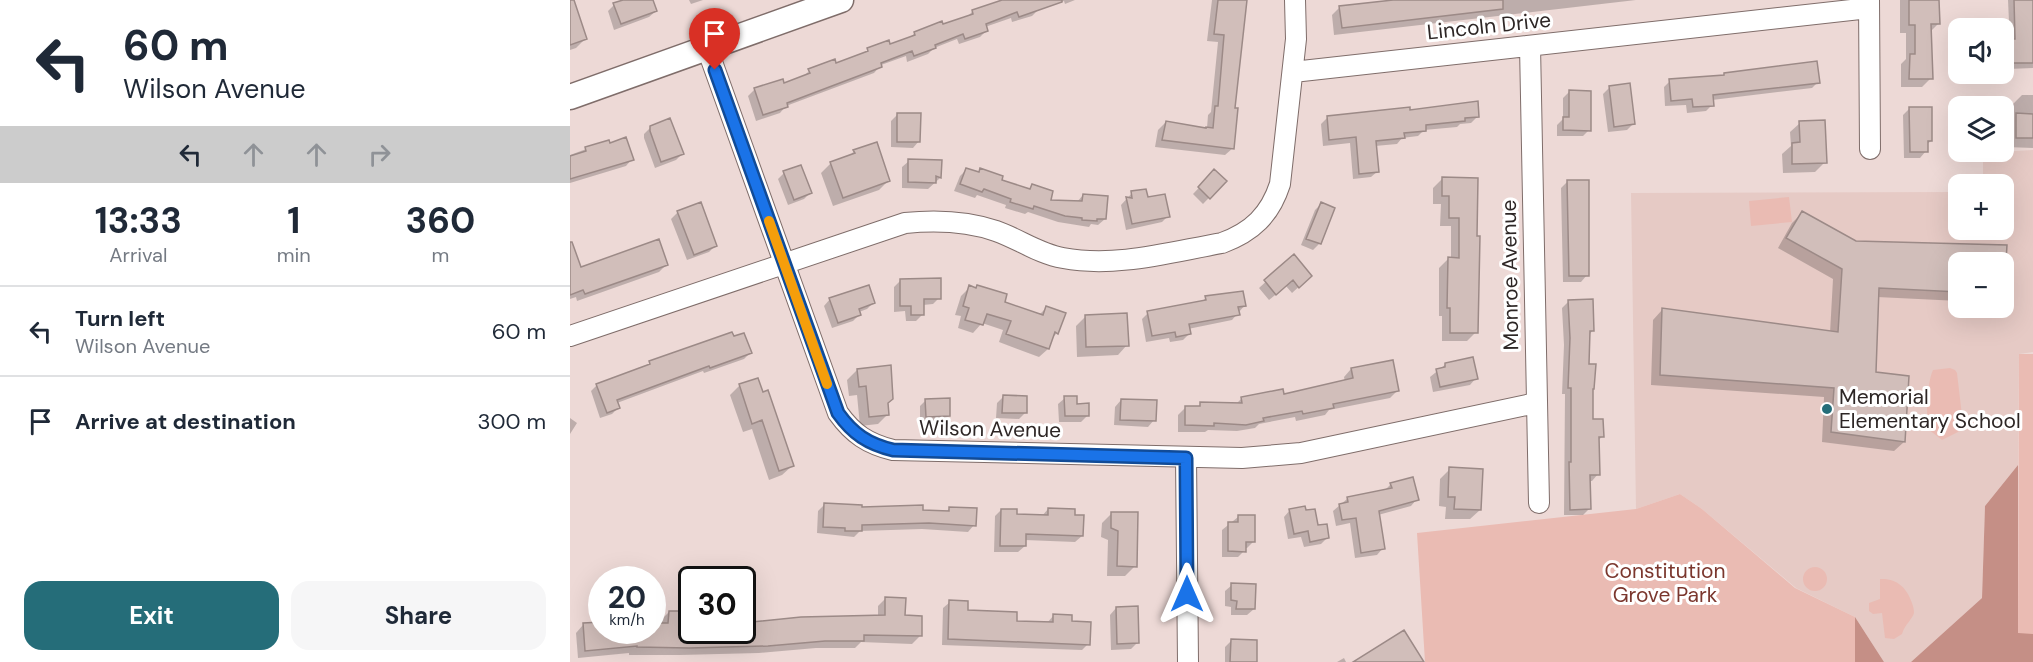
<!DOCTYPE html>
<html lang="en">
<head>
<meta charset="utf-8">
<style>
	body { margin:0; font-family:"DM Sans",sans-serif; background:#f6f6f7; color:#1f2937; height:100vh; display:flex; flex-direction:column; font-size:22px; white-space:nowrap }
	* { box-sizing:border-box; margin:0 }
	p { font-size:20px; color:#747a83 }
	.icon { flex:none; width:33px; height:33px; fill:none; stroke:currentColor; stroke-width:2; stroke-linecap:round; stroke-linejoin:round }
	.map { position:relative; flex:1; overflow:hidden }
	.details { display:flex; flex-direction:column; background:#fff; width:570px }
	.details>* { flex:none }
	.top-card { background:#fff; color:#1f2937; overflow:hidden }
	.tools { position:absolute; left:1378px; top:18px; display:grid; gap:12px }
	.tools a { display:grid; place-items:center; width:66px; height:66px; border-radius:12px; background:#fff; box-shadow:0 6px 24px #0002; font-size:30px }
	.speed { position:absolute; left:18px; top:566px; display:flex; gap:12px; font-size:30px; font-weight:700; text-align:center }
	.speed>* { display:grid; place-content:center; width:78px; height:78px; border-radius:50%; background:#fff; box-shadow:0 6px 24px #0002; line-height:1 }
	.speed small { font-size:15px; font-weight:400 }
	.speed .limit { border:3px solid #111; border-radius:9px; background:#fff; color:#111 }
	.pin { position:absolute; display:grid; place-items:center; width:51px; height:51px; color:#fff; margin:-62px -26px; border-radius:50% 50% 50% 0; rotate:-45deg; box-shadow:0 0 6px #0007 }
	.pin .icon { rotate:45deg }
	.me { position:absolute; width:66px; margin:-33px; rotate:0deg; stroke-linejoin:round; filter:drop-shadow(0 0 4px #0008) }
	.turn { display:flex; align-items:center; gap:21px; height:126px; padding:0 24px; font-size:27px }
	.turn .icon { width:78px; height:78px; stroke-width:2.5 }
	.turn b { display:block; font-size:42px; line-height:51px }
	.lanes { display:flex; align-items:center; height:57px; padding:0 24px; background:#0003; justify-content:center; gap:30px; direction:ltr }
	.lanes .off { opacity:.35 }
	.eta { display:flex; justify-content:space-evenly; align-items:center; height:102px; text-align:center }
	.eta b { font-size:36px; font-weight:700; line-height:42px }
	.cta { display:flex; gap:12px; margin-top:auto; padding:12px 24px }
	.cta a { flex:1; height:69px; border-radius:18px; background:#256d79; color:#fff; font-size:24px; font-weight:700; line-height:69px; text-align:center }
	.cta a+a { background:#f6f6f7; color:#1f2937 }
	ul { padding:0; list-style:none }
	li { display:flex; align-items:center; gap:18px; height:90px; padding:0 24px; border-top:2px solid #e0e1e3 }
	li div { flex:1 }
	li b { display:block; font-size:22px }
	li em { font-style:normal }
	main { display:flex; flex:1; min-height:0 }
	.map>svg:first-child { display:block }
</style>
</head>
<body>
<main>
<section class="details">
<div class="top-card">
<div class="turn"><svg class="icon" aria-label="left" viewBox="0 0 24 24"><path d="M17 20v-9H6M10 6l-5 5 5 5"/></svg><div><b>60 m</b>Wilson Avenue</div></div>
<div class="lanes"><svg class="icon" aria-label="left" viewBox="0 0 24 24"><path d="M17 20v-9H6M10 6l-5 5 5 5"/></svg><svg class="icon off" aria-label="ahead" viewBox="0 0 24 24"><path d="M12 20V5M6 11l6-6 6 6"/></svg><svg class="icon off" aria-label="ahead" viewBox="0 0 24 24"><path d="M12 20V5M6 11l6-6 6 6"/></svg><svg class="icon off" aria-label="right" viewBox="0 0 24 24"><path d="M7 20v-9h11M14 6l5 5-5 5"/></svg></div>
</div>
<div class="eta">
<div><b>13:33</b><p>Arrival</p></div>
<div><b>1</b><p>min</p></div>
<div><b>360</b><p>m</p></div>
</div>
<ul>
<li><svg class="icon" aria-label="left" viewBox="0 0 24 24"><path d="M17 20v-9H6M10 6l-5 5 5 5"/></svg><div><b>Turn left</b><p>Wilson Avenue</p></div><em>60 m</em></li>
<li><svg class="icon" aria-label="arrive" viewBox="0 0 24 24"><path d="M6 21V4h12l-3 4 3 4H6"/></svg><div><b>Arrive at destination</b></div><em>300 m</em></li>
</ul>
<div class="cta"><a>Exit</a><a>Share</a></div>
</section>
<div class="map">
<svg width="1463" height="662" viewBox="0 0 1463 662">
	<rect width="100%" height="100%" fill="#edd9d6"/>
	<path fill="#e6cac5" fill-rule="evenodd" d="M1463 150V352L1449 354 1448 465 1415 506 1412 598 1341 662H1314L1285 617 1226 588 1132 509 1110 494 1066 509 1061 193 1389 192V230H1434V184H1413V153ZM1389 262H1434V308H1389Z"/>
	<path fill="#eabbb3" d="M1219 197 1222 222 1181 226 1179 201Z
		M1449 354H1463V634H1448Z
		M1380 368 1385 370 1387 373 1393 424 1388 432 1372 440 1358 429C1356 414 1357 383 1363 370Z
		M1110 494 1132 509 1225 588 1285 617V662H855L847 533 1066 509Z
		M1233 579a12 12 0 1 1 24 0a12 12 0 1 1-24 0Z
		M1310 579C1327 578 1337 588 1342 603 1343 606 1344 609 1344 613 1342 620 1335 624 1332 634L1324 639 1315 638 1312 613 1303 614 1299 611V603L1310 599Z"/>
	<path fill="#c58f86" d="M1448 465V633L1463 634V662H1341L1412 598 1415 506Z
		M1285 617 1314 662H1285Z"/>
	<path fill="#0003" d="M57 0H82L86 11 79 17 44 30 38 11 44 5Z
		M119 0H133L121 4Z
		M444 0H505L495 4 494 1 468 10 462 16 442 22 441 18 415 27 416 31 410 37 389 44 387 39 364 48 358 54 337 62 336 56 311 65 304 73 216 106 210 113 186 121 178 96 184 90 212 80 213 85 232 78 239 71 266 65 292 55 298 50 319 46 339 38 345 33 396 18 402 12Z
		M642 0H675L664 109 663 148 655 155 585 147 588 130 596 122 635 130 637 128 638 115 641 112 648 42 637 41Z
		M818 0H1066L764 35 762 15 770 7 815 2Z
		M1330 0H1368V24L1360 32 1361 78 1352 87H1331V64L1336 59V33H1330Z
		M1438 0H1463V68L1438 69 1437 47 1440 44Z
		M0 9 15 39 6 48 0 50Z
		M1155 74 1248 82 1242 88 1142 100V105L1136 111 1117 113 1116 105 1095 106 1094 87 1100 81 1152 76Z
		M1040 87 1063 124 1057 130 1038 132 1033 94Z
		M999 92 1019 130 1013 136H987V125L993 119V98Z
		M1452 95H1463V148L1436 147V125L1442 119V105Z
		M1339 109 1361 141 1356 145V151L1350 158H1334L1333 115Z
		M839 111 908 116 901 123 890 124 887 127 854 130 848 136 832 138 827 144 805 146 808 171 801 177 783 179 780 143 753 146 751 124 757 118Z
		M327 115 349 141 343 148 321 147V121Z
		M1230 123 1255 162 1245 172 1213 173 1212 154 1221 146 1220 132Z
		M81 127 112 154 106 160 85 168 74 138V134Z
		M38 141 39 145 62 159 56 166 0 183V155Z
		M284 151 319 180 309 190 263 206 251 173 261 163 279 157Z
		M339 161 370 162V178L358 189 332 188V167Z
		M396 170 407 173 411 170 430 181 458 190 462 186 479 201 507 202 513 195 535 219 528 225 521 224 519 227 488 222 458 212 455 214 435 208 436 205 407 195 405 198 384 191 390 176Z
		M644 172 655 181 633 204 623 194Z
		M214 173 240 193 234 199 218 205 208 179Z
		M872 179H906V332L897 341H872V316H869V268L878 259H881V226H870L871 204H863V188Z
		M998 181 1017 275 1011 282H993L991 188Z
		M562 193 577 199 598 216 592 222 556 230 551 205Z
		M751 204 764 209 749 244 743 250 731 245 745 210Z
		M108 212 146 245 139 252 117 260 101 219Z
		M1232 213 1285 242 1435 247 1434 265V262H1389V301L1307 297 1304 374 1334 442 1324 451 1252 442 1254 397 1081 385 1083 320 1092 310 1260 333 1263 279 1208 248 1222 223Z
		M0 252 10 269 96 265 89 272 7 301 6 297 0 299Z
		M724 256 734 282 722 293 716 286 699 300 689 288Z
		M331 280 369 298 363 304 353 305V314L346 321H336L335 311 324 312V287Z
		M407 286 433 302 469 315 476 308 487 333 481 339 478 349 469 357 429 342 433 330 412 323 403 333 388 328 391 316 385 315 391 296 400 287 405 289Z
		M636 298 675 305 662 320 618 329 619 334 613 340 600 342 599 338 576 342 572 319 578 313 630 303Z
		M260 299 303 303 297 309 289 312 290 314 283 321 262 328 254 306Z
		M999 301 1023 330 1019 335 1018 365 1021 421 1032 437 1027 441 1028 474 1022 481H1019V509L1013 515H994L995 394H992L994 345 992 308Z
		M516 316 557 345 548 355 507 357 506 326Z
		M180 353 174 359 134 373 133 371 47 403 48 408 42 414 30 418 21 391 27 385Z
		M876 364 906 378 900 385 863 392 860 377Z
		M781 369 827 391 820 398 759 410 755 415 726 421 725 417 689 424 685 428 667 431 638 430 635 432H608V415L616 407 627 408 631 404 665 405 672 398 712 396 775 382 774 377Z
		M287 370 316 403 318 414 308 424 290 426 287 395 279 396 277 380Z
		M170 385 222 466 212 475 199 480 182 429 173 432 160 395Z
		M433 397 455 413 449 419 426 418 427 403Z
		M495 398 518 415 511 422H489L488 404Z
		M356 400 379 416 372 422 350 423V406Z
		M551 400 584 420 578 427 544 425 545 407Z
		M0 418 7 423 0 434Z
		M880 469 910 510 900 519H875L876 507 869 506 870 479Z
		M821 484 847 499 841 506 808 515 813 548 807 555 785 558 780 523 766 526 763 511 777 499 814 491Z
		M254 505 376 512 380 508 404 525 398 532 352 529 290 531 284 537 247 533 248 511Z
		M478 509 504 516 512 536 505 542 455 540V546L448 552H424L425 516 431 510 446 516H472Z
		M720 510 746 527 758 537 751 544 734 547 731 537 718 539 714 517Z
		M542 513 565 566 555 576H537L538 540 531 537 532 523Z
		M668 517 683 542 677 548H674V551L668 557H652V530Z
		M662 585 684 609 677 615H661V607L655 606V591Z
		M316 598 350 636 342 644 291 642 285 648H246L189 653 110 655H59V653L8 658 6 633 13 625 32 630H82L91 624V620L99 612 122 615V630H172V614H175V624L308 617V606Z
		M380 602 396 611 445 622 477 623 484 615 500 623 518 644 512 650 372 645 373 608Z
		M546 608 567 643 561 649 541 650 540 615Z
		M661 641 685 662H655V647Z
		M774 658 776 662H767Z"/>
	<path fill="#d1beba" stroke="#9c8a87" stroke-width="1.5" d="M0 0H4L17 39 0 45Z
		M53 0H83L87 11 51 24 43 3Z
		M432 0H492V2L449 17 447 12 416 24 418 31 395 39 393 34 365 45 366 48 344 56 342 51 311 63 312 67 217 103 218 107 193 115 184 88 213 79 214 83 240 73 238 69 265 59 266 63 298 51 297 48 319 40 320 44 345 35 344 32 372 21 373 24 403 14 402 10Z
		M648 0H677L665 108H668L664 149 592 140 596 121 636 128V127L643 128 645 106H648L654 35 644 34Z
		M823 0H933V9L772 28 769 6Z
		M1339 0H1369L1370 24H1361L1363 79H1339L1340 54H1345V25H1339Z
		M1444 0H1463V63H1443V39H1445Z
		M1247 61 1250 83 1143 95 1144 106 1123 107 1122 99 1101 101 1099 79 1154 75V73Z
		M1060 83 1065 124 1044 127 1039 86Z
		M999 90 1021 91V131L993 130V117H999Z
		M908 101 909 117 895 118V121L856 125V131L834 133 835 138 806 141 809 172 789 174 786 137 759 140 757 116 840 107V110Z
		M1339 107H1362V141H1358V152H1340Z
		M327 113H351L350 142H327Z
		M1446 113 1463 114V138H1446Z
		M100 118 114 154 91 162 80 131V126Z
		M1255 120 1257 163 1222 164V143L1230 142 1229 121Z
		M56 137 64 160 0 179V156L16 151 15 147 39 140 40 143Z
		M307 142 320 181 273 198 260 162 285 153 283 150Z
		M338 159 372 160 371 178 366 176V183L338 182Z
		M231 165 242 193 224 200 213 171Z
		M396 168 409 172 410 168 433 176 432 180 460 189 462 184 483 191 481 200 512 201 513 194 538 196 536 219H527V221L512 220V218L495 216 464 206 463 209 440 202 441 199 414 189 412 192 390 184Z
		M644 169 657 181 640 199 628 187Z
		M872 177 908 178 907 236H910L908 333H880V308H877L878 257 889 258V218H879V196H872Z
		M997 180H1019V276H999Z
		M576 189 578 197 595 194 600 217 562 224 556 197 562 198 561 191Z
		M131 202 147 246 124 255 107 211Z
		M751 202 765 208 751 244 736 239Z
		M1232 211 1286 241 1437 245 1436 262H1389V292L1309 288 1306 372 1339 376 1335 442 1261 432 1264 388 1090 375 1092 308 1268 332 1272 269 1216 238Z
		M89 239 98 265 15 294 13 290 0 295V242H2L11 267Z
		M724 254 742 276 729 288 723 280 706 295 694 280Z
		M371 278V299H354V315H341V306H330V279Z
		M299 285 305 303 289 309 291 315 268 323 259 298Z
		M399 285 406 288 407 285 437 294 435 302 473 315 476 306 496 313 488 334 485 332 479 349 436 334 441 321 417 314 413 325 395 320 399 308 393 306Z
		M673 291 676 306 668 307 670 315 619 324 621 334 606 337 605 332 582 336 577 311 636 300 635 296Z
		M1023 299 1024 331H1020L1019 364H1026L1024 389H1023V419H1033L1034 437H1029L1030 475H1020L1021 509 1000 510 999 462H1001V388H998L1000 338 998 300Z
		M557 313 559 346 516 347 515 315Z
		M162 332 164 336 174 333 182 353 140 368 139 366 47 400 50 408 37 413 26 384 80 364 79 361Z
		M903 357 908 379 870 387 866 369 875 367V363Z
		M823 360 829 391 763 404 764 408 733 414 732 411 693 418 694 421 676 425 644 423V426L615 425V406H630V402L672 403 671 397 713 389 714 394 783 378 781 368Z
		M321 365 323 399 318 403 319 415 299 417 296 386 289 387 287 369Z
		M188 378 193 392 198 390 224 466 209 471 192 420 182 424 169 384Z
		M433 395 457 396V413H432Z
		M494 396H507V404L519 403V416H495Z
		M380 398V416L356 417 355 399Z
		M551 399 587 400 586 421 550 420Z
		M879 467 913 469 911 510 884 509 885 497H878Z
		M843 477 849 500 809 511 815 549 791 553 786 518 772 520 769 504 778 502 777 497 822 488 820 483Z
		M254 503 292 505V507L353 505V510L379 511V507L407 508 406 526 359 523 292 525V531H275V528L253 527Z
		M735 506 736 510 745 509 748 525 757 524 759 538 740 542 738 531 724 534 719 509Z
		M478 508 505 509V515H514L513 536 456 534V546H430L431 509H447V514L478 515Z
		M541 512H568L567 567 547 566 548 531 541 528Z
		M668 515H685V542H676V552L658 551V522H668Z
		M661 583 686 584 685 609H666L667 601 661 600Z
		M315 597 336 598 335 615 352 616V636L294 635V641H255L198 646 119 648 67 647V646L15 651 13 623 32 622V630H82V623H98L99 611H119V630H172V623L231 617 315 615Z
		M379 600 398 601V610L447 612V621L483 622V614L502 615V621L521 622 520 645 378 639Z
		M568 606 569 643 547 644 546 607Z
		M834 630 854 662H783Z
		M661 639 687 640V662H660Z"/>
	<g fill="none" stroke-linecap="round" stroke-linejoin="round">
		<defs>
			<path id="minor" d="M1299 0 1300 149
				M960 46 969 503
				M137 48 268 413C283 434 298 444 323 450L672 458 731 453 966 403
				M723 72 1299 8
				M0 336 335 223C365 220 397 221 426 231 449 239 469 254 493 258 546 268 600 252 652 243 682 232 700 215 710 184L726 39 725 0
				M616 457 618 662"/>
			<path id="major" d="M0 97 271 0"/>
		</defs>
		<use href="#minor" stroke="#7f6d6a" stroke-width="22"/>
		<use href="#major" stroke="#7f6d6a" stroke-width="27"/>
		<use href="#minor" stroke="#fff" stroke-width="20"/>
		<use href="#major" stroke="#fff" stroke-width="24"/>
	</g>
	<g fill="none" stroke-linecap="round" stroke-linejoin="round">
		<defs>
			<path id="route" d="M145 70 268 413C283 434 298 444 323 450L616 458 617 594"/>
		</defs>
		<use href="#route" stroke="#114b97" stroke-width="15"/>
		<use href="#route" stroke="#1a73e8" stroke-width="10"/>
		<path stroke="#f59e0b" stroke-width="10" d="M199 221 257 384"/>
	</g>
	<circle fill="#256d79" stroke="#fff" stroke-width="2" cx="1257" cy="409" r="6"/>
	<g text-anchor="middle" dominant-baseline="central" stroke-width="6" stroke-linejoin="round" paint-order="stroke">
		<g font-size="21" fill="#2d2625" stroke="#fff">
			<text transform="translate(919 26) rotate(-6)">Lincoln Drive</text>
			<text transform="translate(940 275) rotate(-91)">Monroe Avenue</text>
			<text transform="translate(420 429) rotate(1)">Wilson Avenue</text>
		</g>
		<g font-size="21" fill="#2d2625" stroke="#fff" text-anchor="start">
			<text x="1269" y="397">Memorial<tspan x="1269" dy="24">Elementary School</tspan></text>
		</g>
		<g font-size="21" fill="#7b372e" stroke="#fff">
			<text x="1095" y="571">Constitution<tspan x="1095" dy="24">Grove Park</tspan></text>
		</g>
	</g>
</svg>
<div class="tools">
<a><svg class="icon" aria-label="sound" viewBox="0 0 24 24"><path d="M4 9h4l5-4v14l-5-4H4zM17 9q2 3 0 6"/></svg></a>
<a><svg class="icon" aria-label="layers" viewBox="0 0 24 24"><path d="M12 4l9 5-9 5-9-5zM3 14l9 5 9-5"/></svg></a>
<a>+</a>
<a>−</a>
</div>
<div class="speed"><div>20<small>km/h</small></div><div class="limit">30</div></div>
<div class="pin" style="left:145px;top:70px;background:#d93025"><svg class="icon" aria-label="arrive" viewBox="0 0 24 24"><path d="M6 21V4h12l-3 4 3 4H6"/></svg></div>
<svg class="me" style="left:617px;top:594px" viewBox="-20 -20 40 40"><path d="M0-17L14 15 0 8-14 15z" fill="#1a73e8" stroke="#fff" stroke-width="4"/></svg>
</div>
</main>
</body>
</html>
